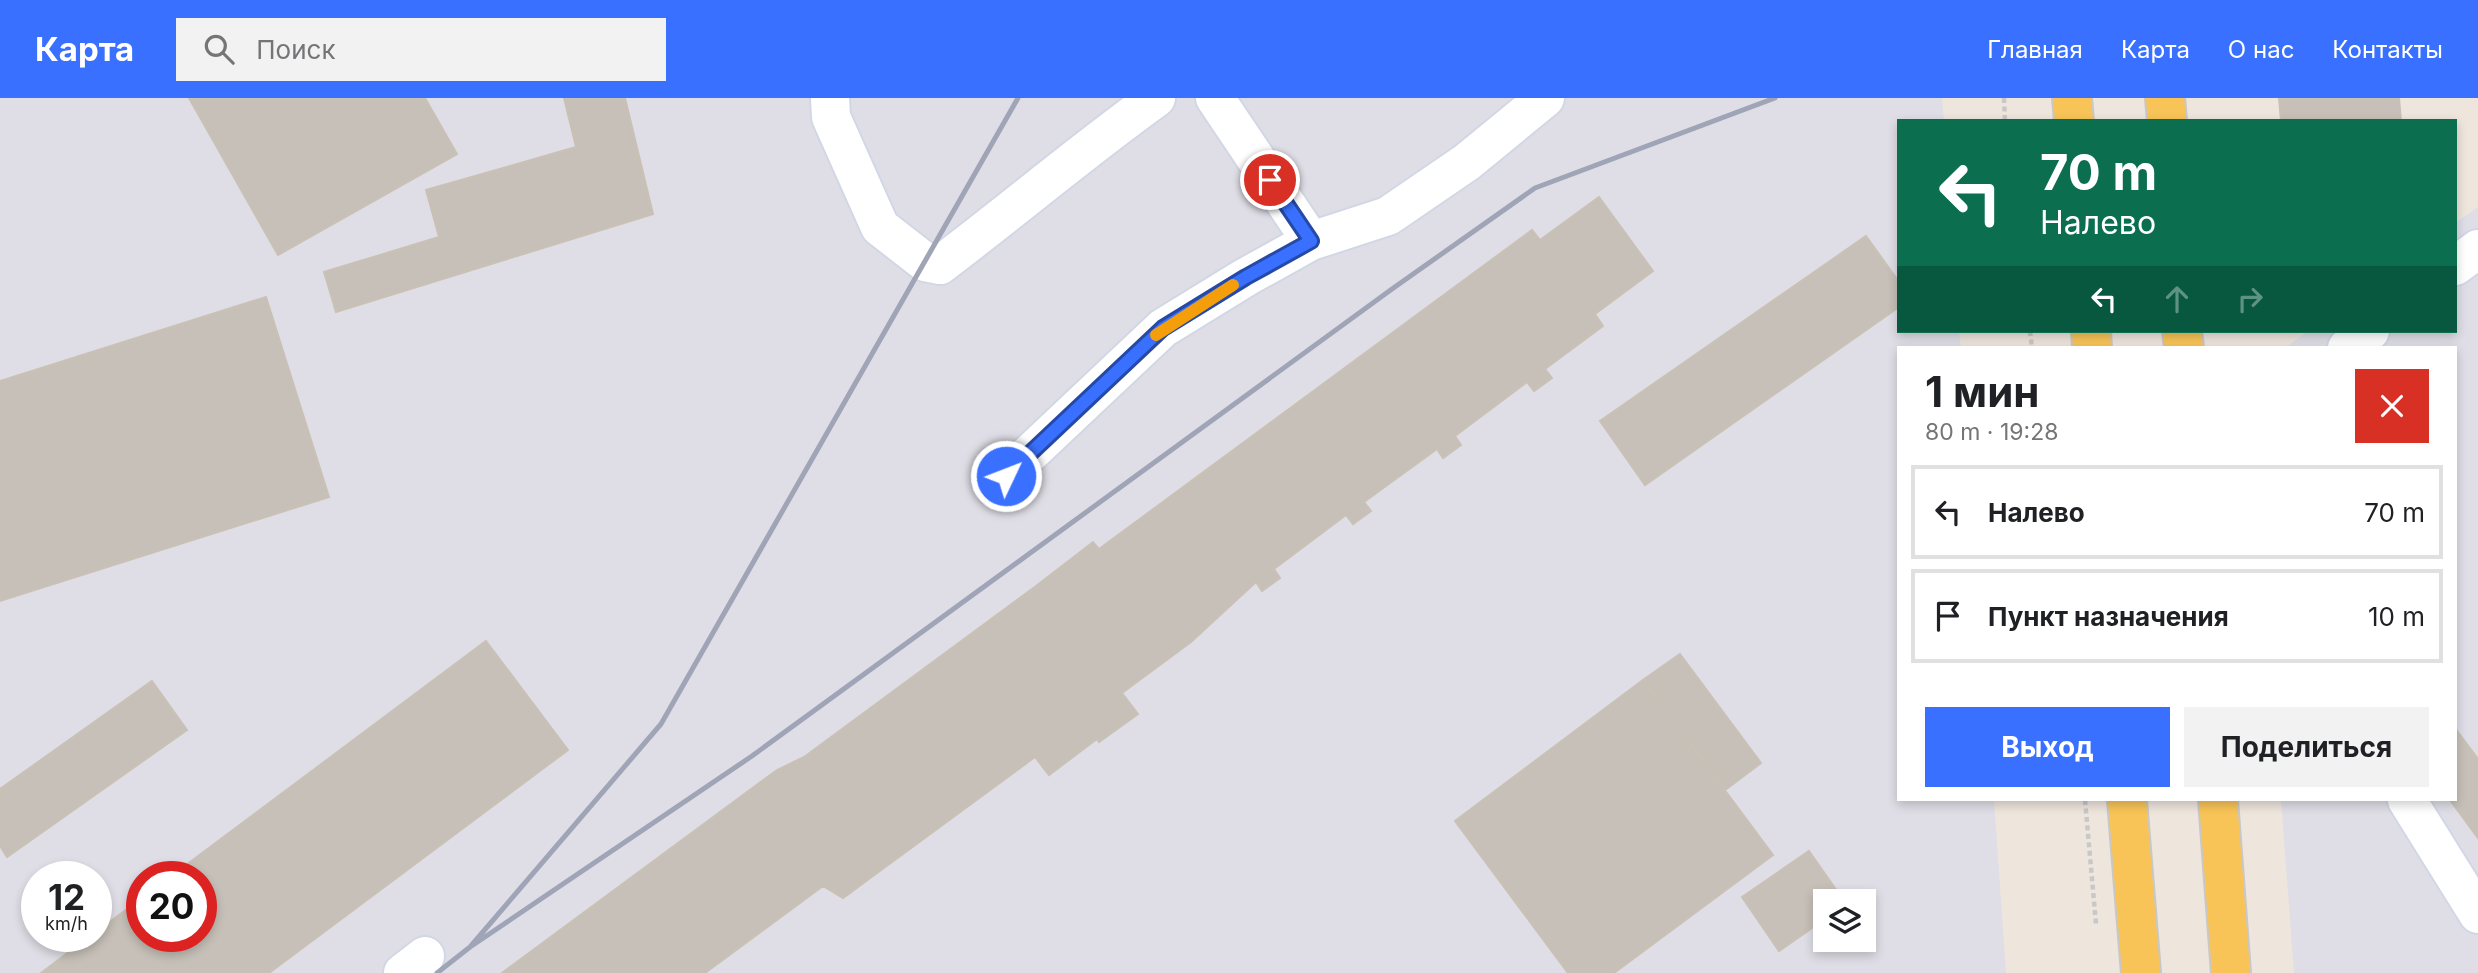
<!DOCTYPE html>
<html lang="ru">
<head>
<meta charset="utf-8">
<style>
	body { margin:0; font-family:Inter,sans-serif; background:#f2f2f2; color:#202124; height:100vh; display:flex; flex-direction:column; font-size:26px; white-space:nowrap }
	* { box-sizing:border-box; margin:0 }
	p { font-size:23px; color:#757577 }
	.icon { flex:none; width:38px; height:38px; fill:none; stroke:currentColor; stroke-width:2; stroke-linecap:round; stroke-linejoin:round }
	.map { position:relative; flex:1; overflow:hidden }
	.side { position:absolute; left:1897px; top:248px; width:560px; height:455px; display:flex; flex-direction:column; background:#fff; border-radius:0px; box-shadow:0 4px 10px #0003 }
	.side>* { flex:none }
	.banner { position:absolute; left:1897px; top:21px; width:560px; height:214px; border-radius:0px; box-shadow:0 4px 10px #0003; background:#0b6e4f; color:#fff; overflow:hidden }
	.controls { position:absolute; left:1813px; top:791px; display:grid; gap:14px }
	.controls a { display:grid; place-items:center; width:63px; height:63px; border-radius:0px; background:#fff; box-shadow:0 4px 10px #0003; font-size:35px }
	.speed { position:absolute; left:21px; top:763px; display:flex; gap:14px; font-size:35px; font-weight:700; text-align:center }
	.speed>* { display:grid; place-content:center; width:91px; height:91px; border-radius:50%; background:#fff; box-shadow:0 4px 10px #0003; line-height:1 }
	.speed small { font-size:18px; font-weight:400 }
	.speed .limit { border:10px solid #d22; background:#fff; color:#111 }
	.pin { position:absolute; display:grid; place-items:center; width:60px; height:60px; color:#fff; margin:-30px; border:4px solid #fff; border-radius:50%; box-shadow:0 2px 7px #0007 }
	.me { position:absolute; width:77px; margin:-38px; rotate:47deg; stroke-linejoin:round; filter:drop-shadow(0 0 5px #0008) }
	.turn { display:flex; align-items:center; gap:24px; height:147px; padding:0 28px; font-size:32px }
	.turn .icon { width:91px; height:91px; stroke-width:2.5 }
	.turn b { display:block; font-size:49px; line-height:60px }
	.lanes { display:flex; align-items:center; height:66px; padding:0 28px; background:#0003; justify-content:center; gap:35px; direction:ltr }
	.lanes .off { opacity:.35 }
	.round { display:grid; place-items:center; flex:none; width:74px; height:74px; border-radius:0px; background:#f2f2f2 }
	.overview { display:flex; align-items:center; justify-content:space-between; height:119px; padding:0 28px }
	h1 { font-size:42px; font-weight:700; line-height:52px }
	.primary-button { display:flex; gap:14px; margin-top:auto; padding:14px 28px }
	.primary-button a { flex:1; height:80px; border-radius:0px; background:#3970ff; color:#fff; font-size:28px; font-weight:700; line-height:80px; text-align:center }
	.primary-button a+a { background:#f2f2f2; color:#202124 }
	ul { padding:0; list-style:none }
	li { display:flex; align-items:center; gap:21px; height:94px; margin:0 14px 10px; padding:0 14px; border:4px solid #e0e0e0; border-radius:0px }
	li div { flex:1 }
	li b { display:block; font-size:26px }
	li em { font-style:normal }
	header { display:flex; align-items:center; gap:42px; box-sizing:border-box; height:98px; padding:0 35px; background:#3970ff; color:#fff }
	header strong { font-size:33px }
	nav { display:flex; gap:38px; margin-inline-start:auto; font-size:24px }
	.search { width:490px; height:63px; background:#f2f2f2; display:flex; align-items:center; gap:18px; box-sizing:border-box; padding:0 24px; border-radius:0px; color:#757577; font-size:26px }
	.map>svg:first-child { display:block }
</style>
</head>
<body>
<header>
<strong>Карта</strong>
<div class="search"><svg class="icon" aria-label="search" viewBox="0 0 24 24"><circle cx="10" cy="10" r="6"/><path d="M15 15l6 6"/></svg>Поиск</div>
<nav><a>Главная</a><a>Карта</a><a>О нас</a><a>Контакты</a></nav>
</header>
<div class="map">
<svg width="2478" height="875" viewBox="0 0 2478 875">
	<rect width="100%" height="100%" fill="#eee5dd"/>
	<path fill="#dfdee6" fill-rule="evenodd" d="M0 0H1942L1944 23H1899V233H1959L1961 250H1899V702H1994L2006 875H0ZM37 779H96V838H37ZM142 779H201V838H142ZM1825 803H1864V842H1825Z
		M2478 109V875H2294L2281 702H2455V250H2285L2308 233H2455V125Z"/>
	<path fill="#c6c0b8" stroke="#cac1b6" stroke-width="2" d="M189 0H425L457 56 278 157Z
		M564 0H625L653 116 336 214 324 174 439 139 426 92 576 49Z
		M2279 0H2399L2401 23H2281Z
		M1599 99 1653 173 1595 216 1603 228 1545 271 1552 280 1534 293 1527 284 1455 338 1461 347 1443 360 1437 351 1364 404 1371 413 1353 426 1346 417 1274 471 1280 480 1262 493 1256 484 1191 544 1122 595 1138 616 1099 644 1097 641 1049 677 1035 659 843 800 823 788 705 875H502L777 672 804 659 1036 488 1093 444 1099 451 1532 132 1540 142Z
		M1866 138 1899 184V209L1645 387 1600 323Z
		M266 199 329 399 0 503V283Z
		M486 543 568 652 269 875H41L90 838H96V834L142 800V838H201V779H170Z
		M1680 556 1761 665 1725 692 1643 582Z
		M1643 582 1773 757 1614 875H1568L1455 723Z
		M152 583 187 632 7 759 0 748V691Z
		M2455 630 2478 661V740L2450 702H2455Z
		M1809 753 1844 803H1825V821L1779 853 1742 799Z"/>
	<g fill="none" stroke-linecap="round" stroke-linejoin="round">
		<defs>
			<path id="minor" d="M830 0 831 19 880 129 925 164 940 167C1013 112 1082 53 1156 0
				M1215 0 1311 143 1388 118 1467 64 1545 0
				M2455 168 2478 151
				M2347 250 2370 233
				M1006 378 1163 230 1246 179 1311 143
				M2407 702 2478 816
				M403 875 425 858"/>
			<path id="major" d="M2072 0 2074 23
				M2165 0 2167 23
				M2091 233 2092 250
				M2182 233 2184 250
				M2127 702 2141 875
				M2218 702 2231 875"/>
		</defs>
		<use href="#minor" stroke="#d2d7e5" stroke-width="42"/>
		<use href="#major" stroke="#c8c8c8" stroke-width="42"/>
		<path stroke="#c8c8c8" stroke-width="4.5" stroke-dasharray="5 3.5" stroke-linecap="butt" d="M2004 0 2005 23
			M2030 233 2032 250
			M2085 702 2096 826"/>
		<use href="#minor" stroke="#fff" stroke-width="38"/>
		<use href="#major" stroke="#f8c458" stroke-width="38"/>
		<path stroke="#9fa5b7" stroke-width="5" d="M470 849 752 658 1392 191 1535 90 1775 0
			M437 875 470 849 661 626 1018 0"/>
	</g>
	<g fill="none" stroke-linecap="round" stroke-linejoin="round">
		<defs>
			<path id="route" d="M1006 378 1163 230 1246 179 1311 143 1270 82"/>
		</defs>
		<use href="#route" stroke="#2549a6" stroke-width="18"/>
		<use href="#route" stroke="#3970ff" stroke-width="12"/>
		<path stroke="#f59e0b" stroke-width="12" d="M1156 237 1233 187"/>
	</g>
</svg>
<div class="controls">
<a><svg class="icon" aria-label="layers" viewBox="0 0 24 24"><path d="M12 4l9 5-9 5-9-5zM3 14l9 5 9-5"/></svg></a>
</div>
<div class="speed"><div>12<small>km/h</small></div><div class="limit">20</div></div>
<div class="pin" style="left:1270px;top:82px;background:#d93025"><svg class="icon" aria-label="arrive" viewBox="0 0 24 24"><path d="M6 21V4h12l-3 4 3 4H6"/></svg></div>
<svg class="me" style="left:1006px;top:378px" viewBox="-20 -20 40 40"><circle r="17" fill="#3970ff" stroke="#fff" stroke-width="3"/><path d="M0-11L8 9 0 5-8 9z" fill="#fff"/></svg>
<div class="banner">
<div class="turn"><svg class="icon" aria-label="left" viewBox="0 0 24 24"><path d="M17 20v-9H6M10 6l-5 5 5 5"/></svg><div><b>70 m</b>Налево</div></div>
<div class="lanes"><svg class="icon" aria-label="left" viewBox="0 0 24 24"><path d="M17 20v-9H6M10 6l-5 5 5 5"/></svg><svg class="icon off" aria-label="ahead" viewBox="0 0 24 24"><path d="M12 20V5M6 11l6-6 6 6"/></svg><svg class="icon off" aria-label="right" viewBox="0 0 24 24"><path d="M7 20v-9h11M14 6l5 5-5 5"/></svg></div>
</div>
<section class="side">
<div class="overview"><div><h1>1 мин</h1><p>80 m · 19:28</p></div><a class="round" style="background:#d93025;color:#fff"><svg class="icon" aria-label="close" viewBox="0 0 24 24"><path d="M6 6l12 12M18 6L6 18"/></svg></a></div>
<ul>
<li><svg class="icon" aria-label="left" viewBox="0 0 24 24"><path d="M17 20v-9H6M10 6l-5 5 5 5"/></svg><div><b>Налево</b></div><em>70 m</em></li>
<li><svg class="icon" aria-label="arrive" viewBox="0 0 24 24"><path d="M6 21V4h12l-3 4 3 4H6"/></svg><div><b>Пункт назначения</b></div><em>10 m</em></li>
</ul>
<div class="primary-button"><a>Выход</a><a>Поделиться</a></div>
</section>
</div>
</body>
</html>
